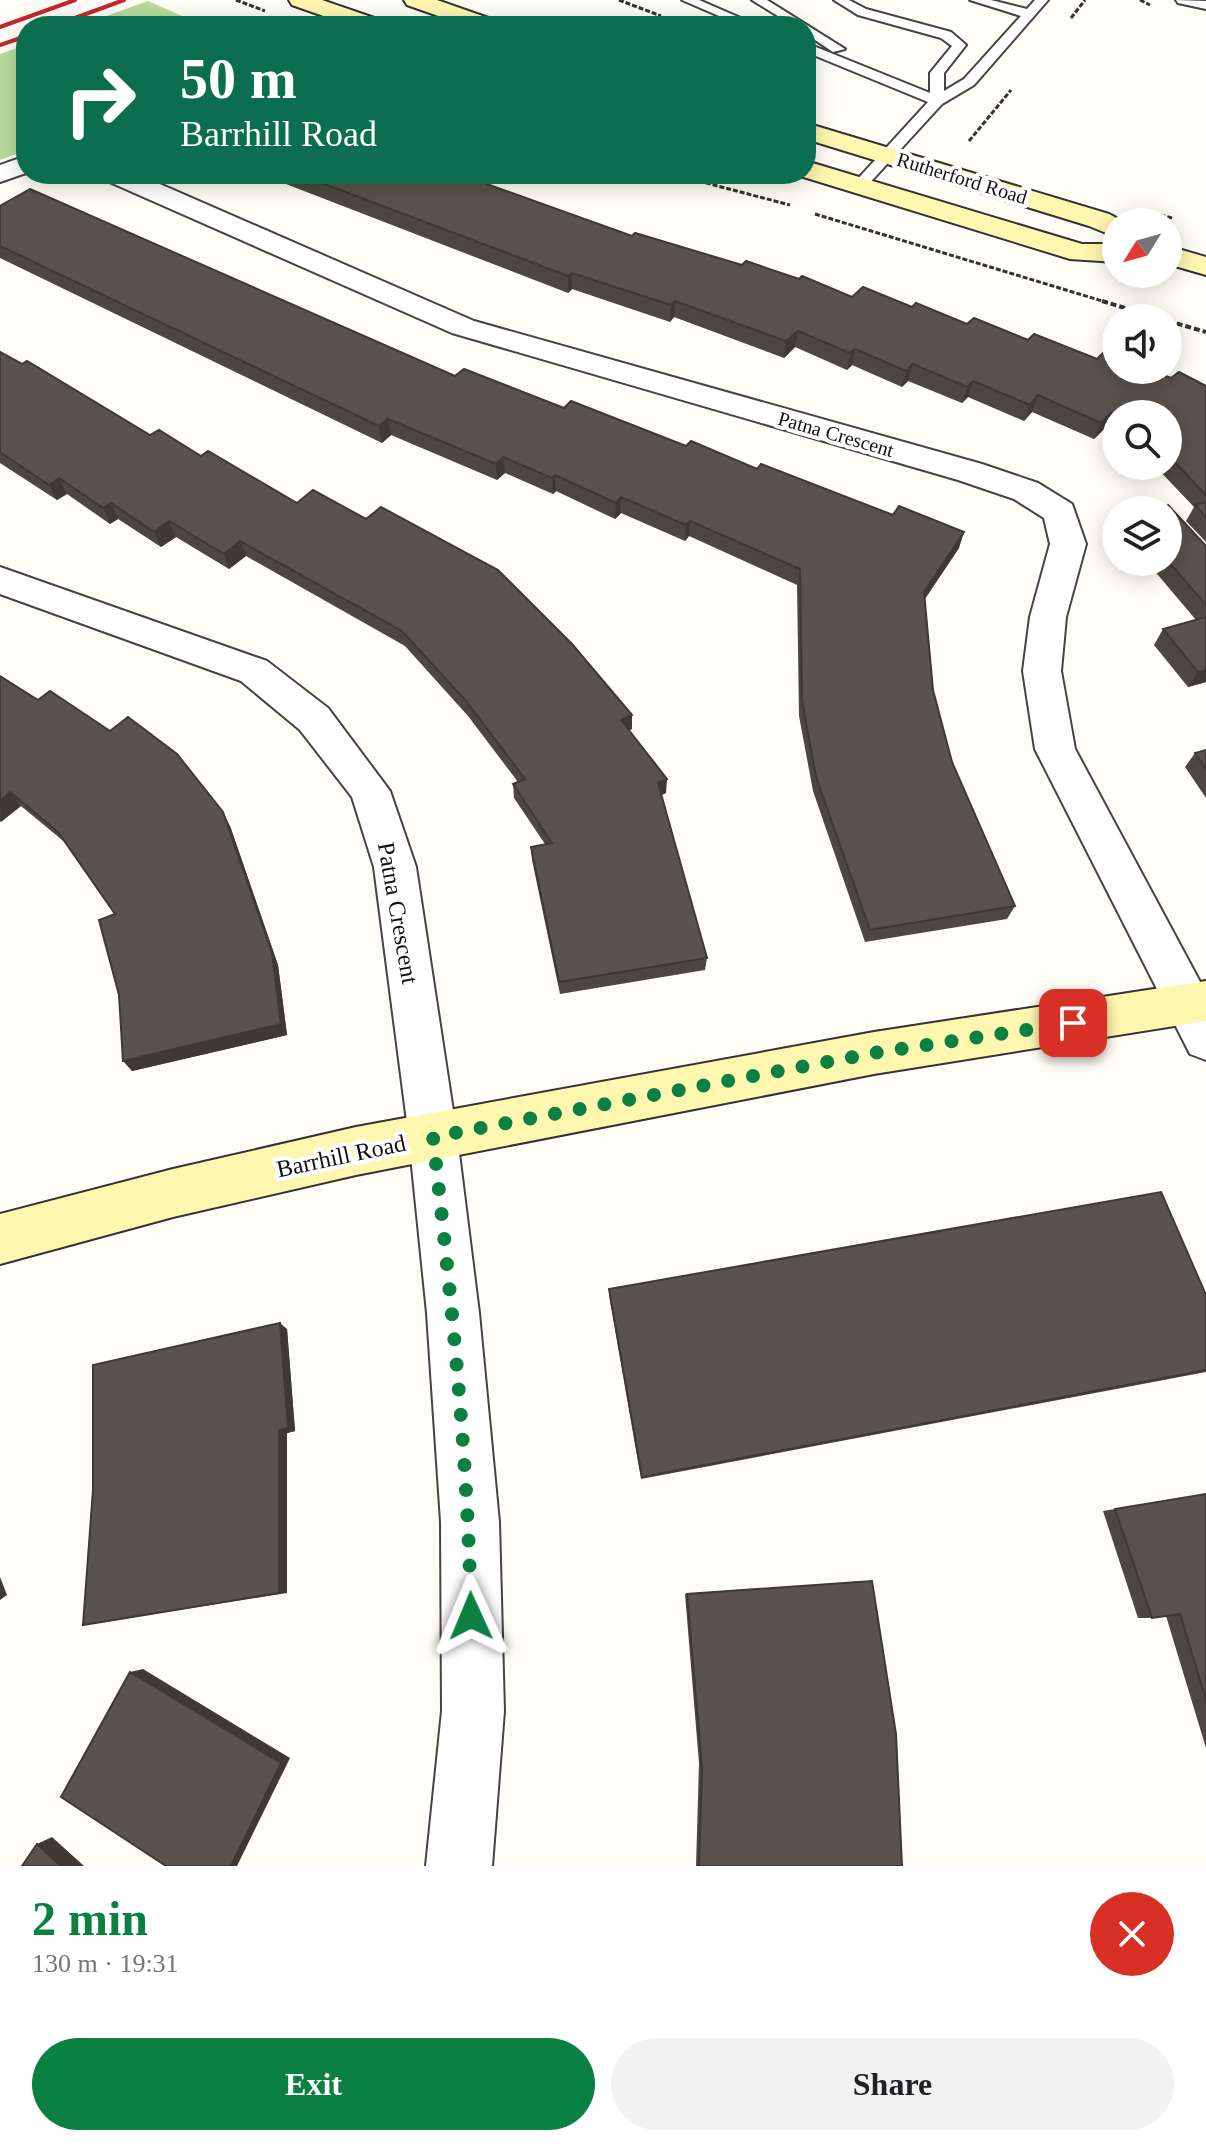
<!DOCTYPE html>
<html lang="en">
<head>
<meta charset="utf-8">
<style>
	body { margin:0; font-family:Georgia,serif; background:#f2f2f2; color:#202124; height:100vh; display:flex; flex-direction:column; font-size:30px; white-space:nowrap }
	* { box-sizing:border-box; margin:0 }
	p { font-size:26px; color:#757577 }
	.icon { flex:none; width:44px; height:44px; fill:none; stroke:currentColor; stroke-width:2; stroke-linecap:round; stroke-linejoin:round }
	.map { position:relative; height:1866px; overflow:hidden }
	.drawer { display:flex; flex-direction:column; background:#fff; flex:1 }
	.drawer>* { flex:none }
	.guide { position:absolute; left:16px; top:16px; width:800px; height:168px; border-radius:32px; box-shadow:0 4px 20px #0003; background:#0b6e4f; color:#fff; overflow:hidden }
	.needle { width:52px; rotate:233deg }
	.fabs { position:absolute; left:1102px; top:208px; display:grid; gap:16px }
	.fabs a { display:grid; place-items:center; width:80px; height:80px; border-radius:50%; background:#fff; box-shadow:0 4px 20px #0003; font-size:40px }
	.pin { position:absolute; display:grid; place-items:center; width:68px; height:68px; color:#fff; margin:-34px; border-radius:16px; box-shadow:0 4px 12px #0006 }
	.me { position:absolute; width:88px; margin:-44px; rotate:359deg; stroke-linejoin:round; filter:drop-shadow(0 0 6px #0008) }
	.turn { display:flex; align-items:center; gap:28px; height:168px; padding:0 32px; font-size:36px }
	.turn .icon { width:104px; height:104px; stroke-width:2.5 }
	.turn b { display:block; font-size:56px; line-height:68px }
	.round { display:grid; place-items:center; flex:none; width:84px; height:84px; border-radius:42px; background:#f2f2f2 }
	.overview { display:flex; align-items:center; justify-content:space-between; height:136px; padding:0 32px }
	h1 { font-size:48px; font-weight:800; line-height:60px; color:#0b8043 }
	.primary-button { display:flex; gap:16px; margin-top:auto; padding:16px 32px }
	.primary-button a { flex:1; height:92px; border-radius:48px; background:#0b8043; color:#fff; font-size:32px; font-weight:800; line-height:92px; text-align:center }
	.primary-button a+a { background:#f2f2f2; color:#202124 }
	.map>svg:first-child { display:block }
</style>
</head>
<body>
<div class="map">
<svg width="1206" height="1866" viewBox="0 0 1206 1866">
	<rect width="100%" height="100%" fill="#fffdf5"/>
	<path fill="#b9dc9c" d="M148 1 205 26H78Z
		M26 45V150L0 160V54Z"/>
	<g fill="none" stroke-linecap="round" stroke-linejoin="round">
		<defs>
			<path id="lane" d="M682 0H699L759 26H742Z
				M752 0H767L845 49 833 52 806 34V26H794Z
				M834 0H849L866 9 951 32 966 45 944 73V91L964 79 1021 16 970 0H991L1027 9 1035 0H1048L974 85 942 104 865 188H855V182L928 102 806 52V43L930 93V73L952 46 941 38 858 15Z
				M1176 0 1206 1V9L1178 3Z"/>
			<path id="street" d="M26 156V173L0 182V165Z
				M101 174H137L474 321 982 464 1038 483 1072 504 1086 544 1066 617 1061 671 1075 749 1206 993V1060L1190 1054 1035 749 1023 671 1030 617 1050 544 1044 518 1014 499 958 480 452 333 105 180Z
				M0 567 267 661 328 708 390 791 416 867 457 1137 479 1313 499 1522 504 1711 492 1866H426L442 1711 441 1522 427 1313 409 1137 374 867 352 797 300 730 241 681 0 594Z"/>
			<path id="secondary" d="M289 0H322L383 21 387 26H352L292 5Z
				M404 0H437L497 21 501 26H467L407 5Z
				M806 123 1109 214 1124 222H1116V237L1089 226 806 139Z
				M806 161 1082 244H1116V262L1070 259 797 175 806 174Z
				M1168 246 1206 257V275L1168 264Z
				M1206 981V1021L874 1074 356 1175 173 1217 0 1264V1214L173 1169 356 1127 874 1032Z"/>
		</defs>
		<use href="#lane" stroke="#444" stroke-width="4"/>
		<use href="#street" stroke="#444" stroke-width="4"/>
		<use href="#secondary" stroke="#333" stroke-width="4"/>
		<path stroke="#333" stroke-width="3" stroke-dasharray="5 2" stroke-linecap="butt" d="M236 0 265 11
			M619 0 661 16
			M1140 0 1150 5
			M1071 18 1085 0
			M525 19 545 26
			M969 141 1011 90
			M672 174 790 205
			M1147 211 1172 218
			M815 214 1109 303"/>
		<path stroke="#333" stroke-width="4" stroke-dasharray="6 3" stroke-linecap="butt" d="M1102 301 1158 318
			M1168 321 1206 332"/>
		<use href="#lane" fill="#fff" fill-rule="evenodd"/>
		<use href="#street" fill="#fff" fill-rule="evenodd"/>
		<use href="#secondary" fill="#fff6b0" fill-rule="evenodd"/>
		<path stroke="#c4262e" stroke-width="4" d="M53 26 124 0
			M0 27 75 0
			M0 45 26 36"/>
	</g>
	<path fill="#4d4742" d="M260 174H459L632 236 852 297 912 307 967 324 1097 359 1171 378 1206 386V542L1186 521 1194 507 1155 466H1168V414H1116V435L1104 429 1094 439 1032 412 1024 421 968 397 962 403 908 381 902 387 852 365 847 370 795 347 784 358 674 317 670 322 572 289 568 293Z
		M0 206 455 376 564 408 757 469 959 548 925 599 933 690 952 762 1015 906 1007 919 865 942 813 791 799 716 797 585 689 536 685 541 621 513 615 519 556 491 553 494 505 473 497 480 391 435 382 443 0 258Z
		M0 352 150 435 632 715V729L629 730 666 793 661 795 707 958 705 970 560 994 532 860 531 847 545 844 514 798 513 784 518 782 468 716 405 646 246 556 229 569 176 537 161 547 118 519 110 524 67 494 57 500 0 463Z
		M1206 546V682L1188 687 1154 645 1163 629 1196 620 1147 562H1168Z
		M0 676 230 826 278 965 287 1035 132 1071 115 914 67 844 21 806 0 822Z
		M1206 750V798L1185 767 1195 753Z
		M609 1289 1206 1295V1372L641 1479 609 1295Z
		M287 1329 295 1431 287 1433V1593L83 1625Z
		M1206 1494V1748L1166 1616 1152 1618H1138L1103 1511Z
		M865 1581 902 1866H696L699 1763 685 1594Z"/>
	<path fill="#3f3936" d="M572 273V289L568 293V276Z
		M675 301 674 317 670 322 671 305Z
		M798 331 795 347 784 358 786 341Z
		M855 349 852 365 847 370 850 353Z
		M913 364 908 381 902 387 906 371Z
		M973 381 968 397 962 403 967 387Z
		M1038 395 1032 412 1024 421 1030 405Z
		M1111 413 1104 429 1094 439 1101 423Z
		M388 419 391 435 382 443 379 426Z
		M503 457 505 473 497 480 496 464Z
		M555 475 556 491 553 494 552 478Z
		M59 478 67 494 57 500 49 485Z
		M621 497V513L615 519 616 503Z
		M111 503 118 519 110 524 103 508Z
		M169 521 176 537 161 547 154 532Z
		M690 521 689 536 685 541 686 525Z
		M964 532 959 548 919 607 924 592Z
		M240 541 246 556 229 569 224 554Z
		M1206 670V682L1188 687 1198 672Z
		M632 715V729L621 734V720Z
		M667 779 666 793 657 797 658 783Z
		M10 792 21 806 1 822 0 801Z
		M223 812 230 826 278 965 287 1035 132 1071 123 1061Z
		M280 1323 287 1329 295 1431 287 1433V1593H279Z
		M0 1577 7 1595 0 1600Z
		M143 1669 290 1758 237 1866H231L130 1672Z
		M52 1837 84 1866H61L37 1844Z"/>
	<path fill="#5a524d" stroke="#3f3936" stroke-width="2" d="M298 174H459L632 236 635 233 742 265 746 261 799 279 802 276 852 297 863 287 912 307 916 303 967 324 974 318 1028 340 1034 334 1097 359 1105 351 1116 355V370H1151L1171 378 1179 372 1206 386V495L1168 455V414H1116V415L1111 413 1101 423 1038 395 1030 405 973 381 967 387 913 364 906 371 855 349 850 353 798 331 786 341 675 301 671 305 572 273 568 276Z
		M30 189 455 376 464 369 564 408 571 401 686 446 691 441 757 469 761 464 893 515 899 506 964 532 924 592 933 690 952 762 1015 906 870 930 816 777 802 701 800 569 690 521 686 525 621 497 616 503 555 475 552 478 503 457 496 464 388 419 379 426 0 246V206Z
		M0 352 22 364 27 361 150 435 159 430 201 456 208 451 297 503 313 490 366 519 381 507 498 570 572 644 632 715 621 720 667 779 658 783 707 958 559 982 531 847 552 843 513 784 525 779 466 701 402 631 240 541 224 554 169 521 154 532 111 503 103 508 59 478 49 485 0 452Z
		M1206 502V517L1195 505Z
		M1168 505 1206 546V605L1168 561V510H1161Z
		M1206 617V670L1198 672 1163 629Z
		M0 676 38 700 50 691 110 731 128 717 177 754 223 812 272 953 281 1024 123 1061 119 995 99 920 115 914 58 832 10 792 0 801Z
		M1206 750V769L1195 753Z
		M1161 1192 1206 1295V1370L642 1477 609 1289Z
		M280 1323 288 1428 279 1430V1593L83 1625 93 1490V1365Z
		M1206 1494V1700L1180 1614 1152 1618 1115 1509Z
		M872 1581 896 1734 902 1866H699L702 1767 687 1594Z
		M130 1672 281 1763 231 1866H166L61 1797Z
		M37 1844 61 1866H22Z"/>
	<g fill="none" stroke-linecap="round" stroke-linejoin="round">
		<path stroke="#0b8043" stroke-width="14" stroke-dasharray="0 25.2" d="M471 1616C468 1456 451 1296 433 1137L874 1053 1073 1023"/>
	</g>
	<g text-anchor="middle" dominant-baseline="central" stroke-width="8" stroke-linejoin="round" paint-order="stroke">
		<g font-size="20" fill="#111" stroke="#fff">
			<text transform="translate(962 178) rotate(17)">Rutherford Road</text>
			<text transform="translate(836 434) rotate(16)">Patna Crescent</text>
		</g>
		<g font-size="24" fill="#111" stroke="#fff">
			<text transform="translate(398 913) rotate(80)">Patna Crescent</text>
			<text transform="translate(341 1156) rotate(-12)">Barrhill Road</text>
		</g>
	</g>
</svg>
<div class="fabs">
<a><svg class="needle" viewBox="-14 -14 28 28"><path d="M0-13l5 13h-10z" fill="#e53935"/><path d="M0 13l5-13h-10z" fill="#757577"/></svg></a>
<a><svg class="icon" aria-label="sound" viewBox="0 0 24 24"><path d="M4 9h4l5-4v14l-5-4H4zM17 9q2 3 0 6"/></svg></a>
<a><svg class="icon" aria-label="search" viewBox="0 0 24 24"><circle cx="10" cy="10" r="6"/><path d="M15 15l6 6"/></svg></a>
<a><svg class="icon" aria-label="layers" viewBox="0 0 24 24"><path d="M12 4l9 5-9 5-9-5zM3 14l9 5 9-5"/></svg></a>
</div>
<div class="pin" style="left:1073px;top:1023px;background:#d93025"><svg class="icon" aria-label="arrive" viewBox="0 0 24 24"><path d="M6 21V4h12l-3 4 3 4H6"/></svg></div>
<svg class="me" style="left:471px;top:1616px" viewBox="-20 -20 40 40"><path d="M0-17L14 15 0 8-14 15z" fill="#0b8043" stroke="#fff" stroke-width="4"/></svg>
<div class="guide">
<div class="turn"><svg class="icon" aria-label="right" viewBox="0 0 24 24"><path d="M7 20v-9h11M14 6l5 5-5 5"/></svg><div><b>50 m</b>Barrhill Road</div></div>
</div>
</div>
<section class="drawer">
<div class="overview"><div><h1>2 min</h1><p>130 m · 19:31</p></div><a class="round" style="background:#d93025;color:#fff"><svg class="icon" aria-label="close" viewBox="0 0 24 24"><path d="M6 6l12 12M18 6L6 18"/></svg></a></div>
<div class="primary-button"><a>Exit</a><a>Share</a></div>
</section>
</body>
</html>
